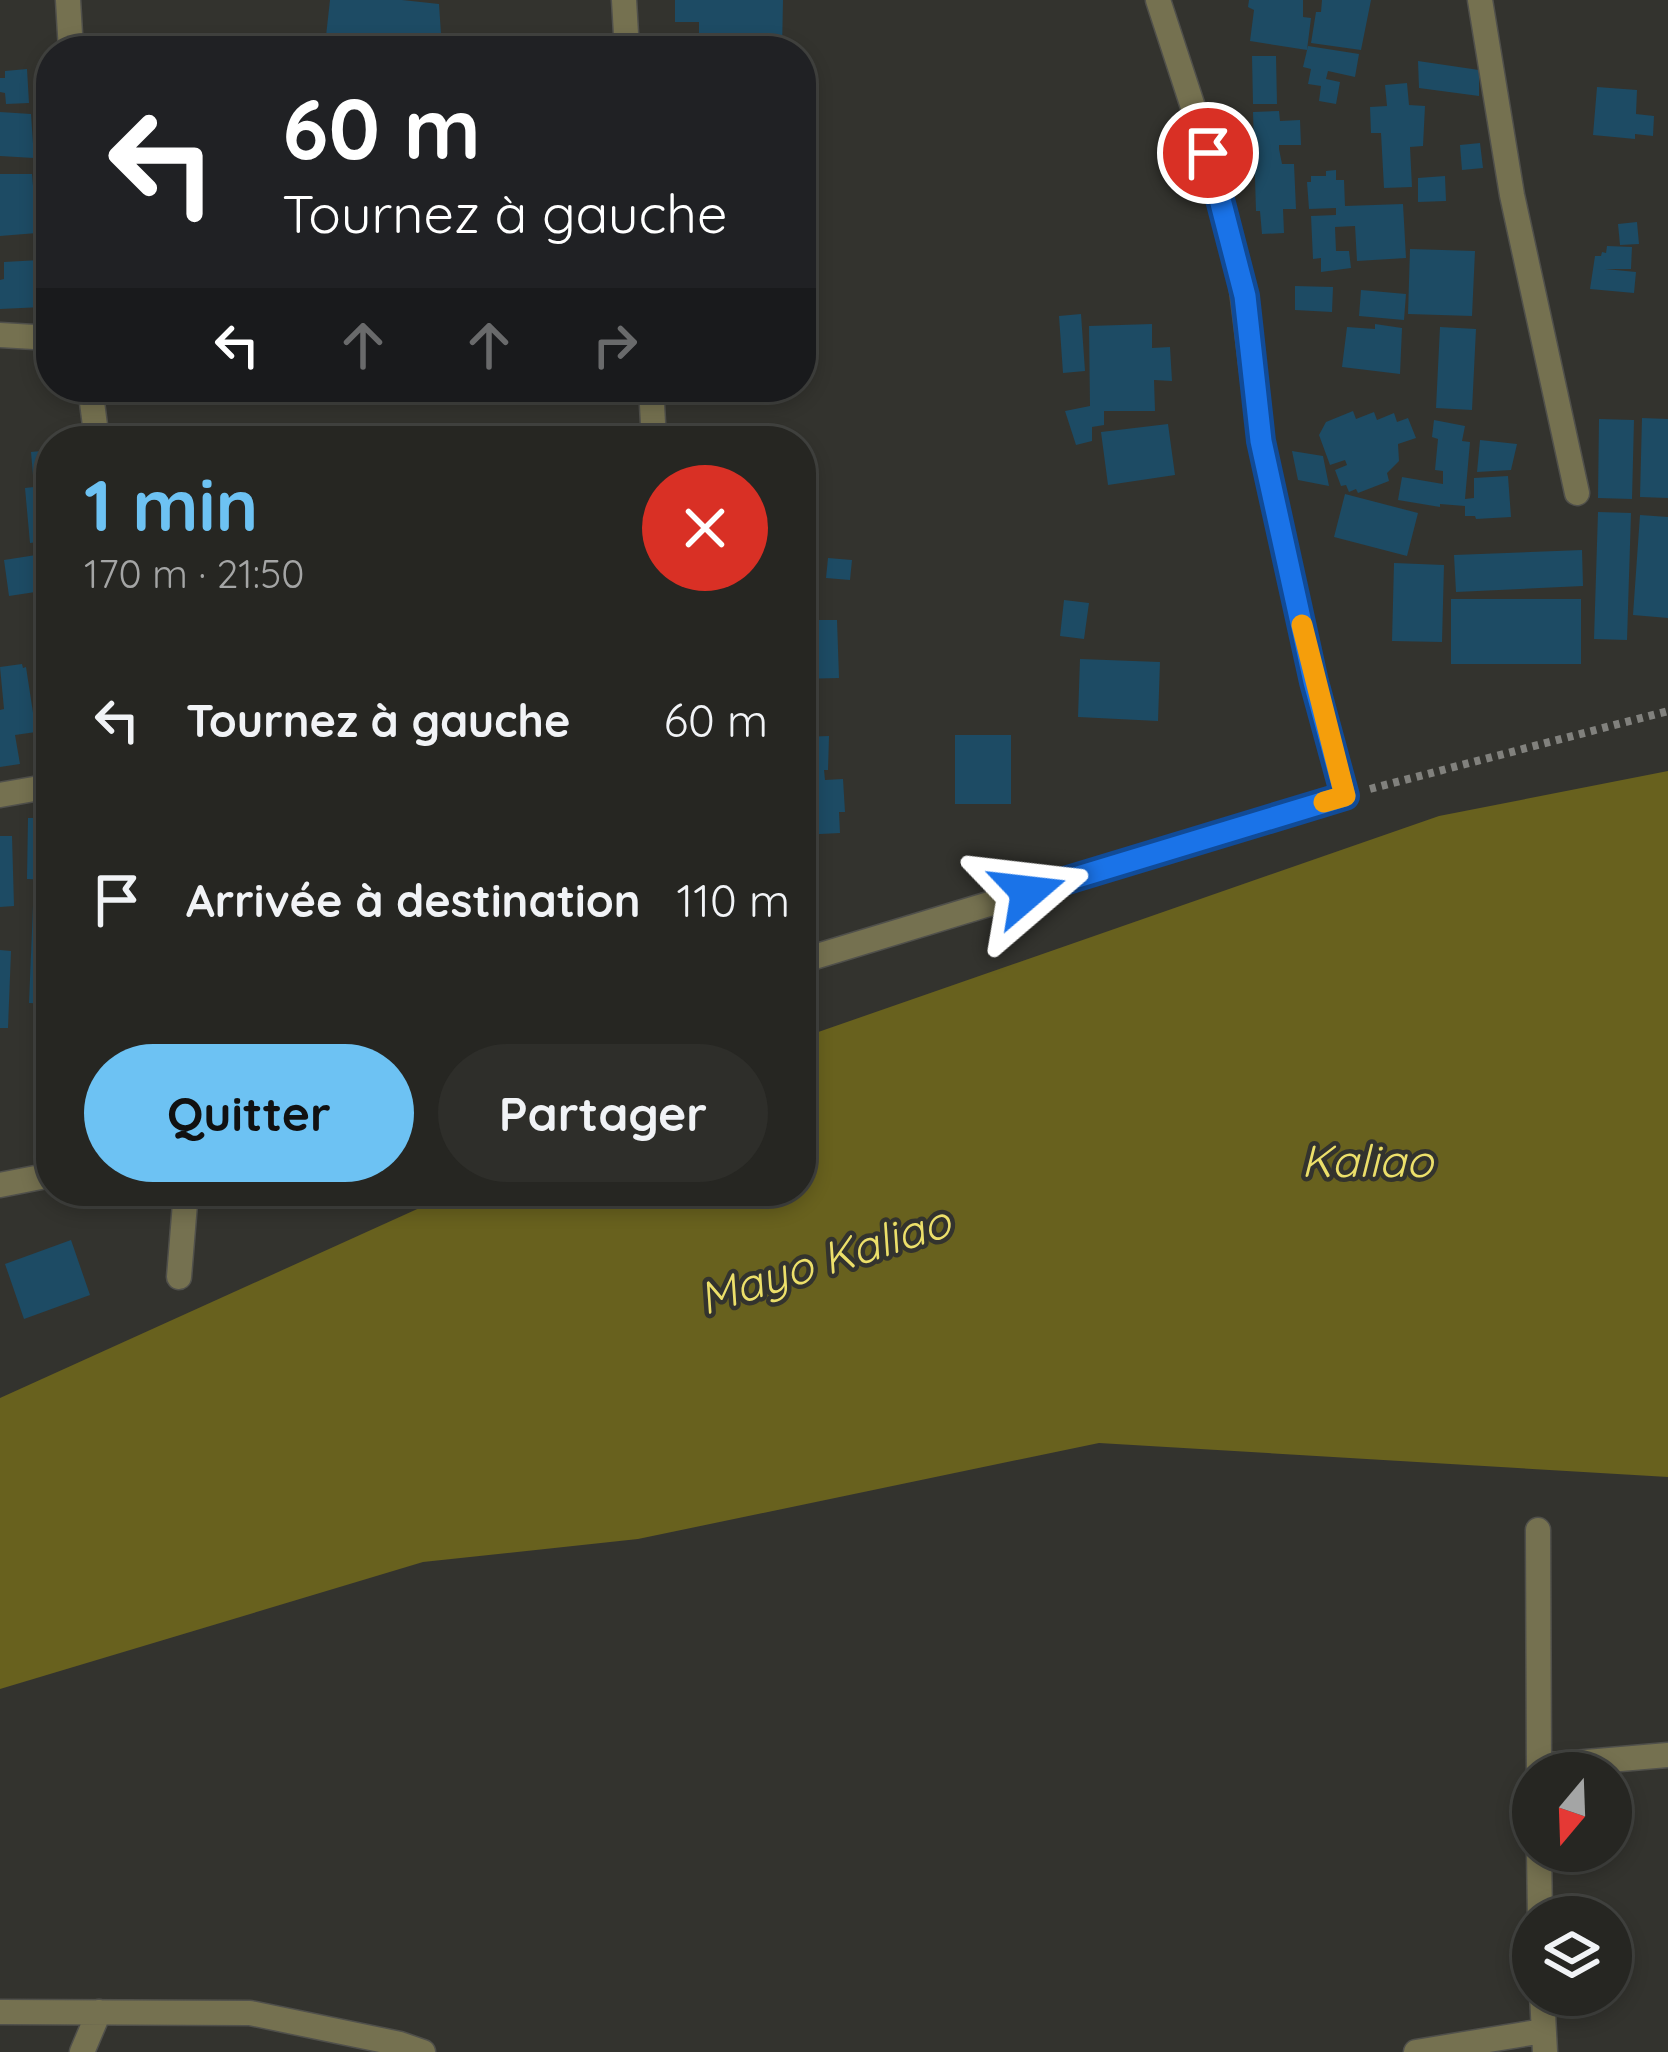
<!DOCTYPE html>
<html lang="fr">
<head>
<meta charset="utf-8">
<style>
	body { margin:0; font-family:Quicksand,sans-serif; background:#2e2e2a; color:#f1f3f6; height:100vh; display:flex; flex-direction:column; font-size:45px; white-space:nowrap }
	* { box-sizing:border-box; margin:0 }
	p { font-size:39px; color:#a4a5a5 }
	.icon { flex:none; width:66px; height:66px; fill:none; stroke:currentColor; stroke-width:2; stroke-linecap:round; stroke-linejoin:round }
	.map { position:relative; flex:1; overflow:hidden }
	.panel { position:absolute; left:36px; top:426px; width:780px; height:780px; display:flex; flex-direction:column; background:#262622; border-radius:48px; box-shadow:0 6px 18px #0003,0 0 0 3px #424340 }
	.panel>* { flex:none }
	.hud { position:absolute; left:36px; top:36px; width:780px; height:366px; border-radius:48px; box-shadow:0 6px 18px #0003,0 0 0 3px #424340; background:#202124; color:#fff; overflow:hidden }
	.needle { width:78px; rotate:199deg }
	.controls { position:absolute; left:1512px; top:1752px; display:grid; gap:24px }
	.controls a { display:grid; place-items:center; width:120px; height:120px; border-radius:50%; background:#262622; box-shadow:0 6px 18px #0003,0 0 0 3px #424340; font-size:60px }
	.pin { position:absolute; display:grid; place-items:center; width:102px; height:102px; color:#fff; margin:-51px; border:6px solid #fff; border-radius:50%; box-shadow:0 3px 12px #0007 }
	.me { position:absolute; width:132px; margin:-66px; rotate:73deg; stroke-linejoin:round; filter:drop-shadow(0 0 9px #0008) }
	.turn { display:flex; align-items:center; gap:42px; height:252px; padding:0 48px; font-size:54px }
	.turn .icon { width:156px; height:156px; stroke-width:2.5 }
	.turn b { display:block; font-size:84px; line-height:102px }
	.lanes { display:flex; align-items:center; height:114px; padding:0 48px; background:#0003; justify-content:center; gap:60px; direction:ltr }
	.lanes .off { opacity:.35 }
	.round { display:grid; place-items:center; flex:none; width:126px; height:126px; border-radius:63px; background:#2e2e2a }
	.head { display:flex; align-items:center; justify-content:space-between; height:204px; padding:0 48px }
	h1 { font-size:72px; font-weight:700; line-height:90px; color:#6dc2f3 }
	.action { display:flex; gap:24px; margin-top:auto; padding:24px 48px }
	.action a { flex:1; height:138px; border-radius:72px; background:#6dc2f3; color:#111; font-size:48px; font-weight:700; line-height:138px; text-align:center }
	.action a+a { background:#2e2e2a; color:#f1f3f6 }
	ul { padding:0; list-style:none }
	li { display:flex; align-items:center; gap:36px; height:180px; padding:0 48px }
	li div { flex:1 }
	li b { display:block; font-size:45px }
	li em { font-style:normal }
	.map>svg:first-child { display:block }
</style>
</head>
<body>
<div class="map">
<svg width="1668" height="2052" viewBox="0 0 1668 2052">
	<rect width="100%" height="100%" fill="#33332e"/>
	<path fill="#68611e" d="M1668 771V1477L1099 1443 638 1539 423 1562 0 1689V1398L457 1191H801V1038L1439 816Z"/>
	<path fill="#1d4b64" d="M330 0H402L439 4 442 49 326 36Z
		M675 0H783L782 51H699V22H675Z
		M1249 0H1303V17L1311 18 1307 50 1250 41 1254 10 1248 7Z
		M1322 0H1371L1361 50 1311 43 1316 12H1321Z
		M1308 46 1359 54 1355 77 1328 71 1326 79 1340 82 1336 104 1319 101 1321 86 1308 84 1311 69 1303 67Z
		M1252 56H1276L1277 104H1253Z
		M1418 61 1479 70V96L1419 88Z
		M27 69 29 103 6 104 5 93 0 92V78H5V71Z
		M1407 83 1409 105 1425 106 1423 146 1410 147 1412 187 1384 188 1381 133H1371L1370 107 1387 106 1385 85Z
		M1597 87 1637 90 1636 114 1654 116 1653 136 1635 134V139L1593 135Z
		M1279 111 1280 121 1300 120 1301 145H1279V149L1282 164H1294L1296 209H1283L1284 233 1262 234 1260 211H1256L1253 112Z
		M0 112 31 114 34 158 0 156Z
		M1480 143 1483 168 1462 170 1460 145Z
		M1336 170V180H1344L1345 206 1403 204 1406 258 1357 261 1355 226 1335 227 1336 251H1349L1351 268 1321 272V258L1313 259 1311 216 1336 215V208L1309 209 1307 182H1311V176H1326V171Z
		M0 174H32L37 233 0 236Z
		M1445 176 1446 201 1418 202V178Z
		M1637 222 1639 244 1620 245 1618 224Z
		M1607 246 1632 247 1631 269H1605L1636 272 1634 293 1590 289 1595 256H1601L1602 252 1606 253Z
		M1410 249 1475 251 1472 316 1408 314Z
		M40 260 43 307 0 309V280L4 279V262Z
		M1295 286 1333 287 1332 312 1295 310Z
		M1361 290 1406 294 1404 320 1359 316Z
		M1081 314 1085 371 1063 373 1059 316Z
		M1152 324V348L1170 347 1172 381 1154 380 1155 411H1104V425L1092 427V441L1076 445 1065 411 1090 406 1089 326Z
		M1375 324 1402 328 1400 374 1342 367 1347 327 1375 329Z
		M1440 327 1476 329 1472 410 1436 408Z
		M1353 411 1356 419 1374 412 1377 420 1394 413 1397 422 1408 418 1416 438 1398 444 1399 461 1387 473 1389 481 1358 493 1356 489 1349 492 1346 485 1341 486 1335 470 1347 465 1345 460 1330 465 1319 435 1326 422Z
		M1642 418 1668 419V498L1640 497Z
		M1599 419 1634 420 1632 499 1598 498Z
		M1434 420 1465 426 1462 441 1470 442 1465 499 1474 498V478L1508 476 1511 517 1476 519 1475 516H1465V506L1440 504V507L1398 500 1402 477 1443 484V471L1435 470 1438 439 1432 437Z
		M1168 424 1175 475 1108 485 1101 432Z
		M1480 440 1517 444 1511 470 1477 472Z
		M51 450V569L48 570 45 541 30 543 25 488 34 487 31 452Z
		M1292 451 1323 456 1329 486 1298 480Z
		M1345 494 1418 513 1407 556 1334 537Z
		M1598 512 1631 513 1627 640 1594 639Z
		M1640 515 1668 517V618L1633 615Z
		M1582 550 1583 586 1456 592 1454 555Z
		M36 555 42 591 9 596 4 560Z
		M828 558 852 560 850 580 826 578Z
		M1394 563 1444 565 1442 642 1392 641Z
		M1451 599H1581V664H1451Z
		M1064 600 1089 603 1084 639 1060 636Z
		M801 620H837L839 678 801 679Z
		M1080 659 1160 662 1158 721 1078 717Z
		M22 664 23 668 26 667 36 732 15 735 20 764 0 767V710L4 709 0 667Z
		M955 735H1011V804H955Z
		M829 736 828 770H824L825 780 843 779 845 812H839L840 833 801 835V737Z
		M28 818H51V880L27 879Z
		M0 836H12L14 906 0 907Z
		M34 881 51 882V1004L29 1003Z
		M0 950 11 951 8 1028H0Z
		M71 1240 90 1295 24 1319 5 1264Z"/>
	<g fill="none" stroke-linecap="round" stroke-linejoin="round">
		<defs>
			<path id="street" d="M68 0 71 51
				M624 0 627 51
				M1480 0 1512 195 1577 493
				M0 335 51 338
				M90 387 97 441
				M651 387 654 441
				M0 795 51 786
				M801 961 1345 796 1314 682 1261 441 1240 274 1208 153 1158 0
				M0 1185 51 1175
				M179 1277 186 1191
				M1538 1530 1539 1773
				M1539 1766 1668 1755
				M1539 1851 1540 1917
				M1542 1995 1545 2052
				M0 2012 250 2013 400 2044 423 2052
				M82 2052 99 2012
				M1416 2052 1543 2031"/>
		</defs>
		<use href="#street" stroke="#50504b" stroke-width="27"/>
		<path stroke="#81817d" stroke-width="8" stroke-dasharray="6 6" stroke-linecap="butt" d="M1370 789 1668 711"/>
		<use href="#street" stroke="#757150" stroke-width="24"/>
	</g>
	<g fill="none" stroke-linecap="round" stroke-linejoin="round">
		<defs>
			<path id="route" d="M1028 892 1345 796 1314 682 1261 441 1245 296 1208 153"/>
		</defs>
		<use href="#route" stroke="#114b97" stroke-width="30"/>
		<use href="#route" stroke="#1a73e8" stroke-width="21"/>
		<path stroke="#f59e0b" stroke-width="21" d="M1302 625 1345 796 1324 802"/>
	</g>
	<g text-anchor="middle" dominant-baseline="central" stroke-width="9" stroke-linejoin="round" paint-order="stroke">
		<g font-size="45" font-style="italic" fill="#ecdf6a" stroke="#33332e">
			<text x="1367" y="1160">Kaliao</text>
			<text transform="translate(824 1259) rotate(-18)">Mayo Kaliao</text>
		</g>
	</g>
</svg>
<div class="controls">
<a><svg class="needle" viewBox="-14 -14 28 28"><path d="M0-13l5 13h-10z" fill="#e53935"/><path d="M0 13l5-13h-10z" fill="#a4a5a5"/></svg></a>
<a><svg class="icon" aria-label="layers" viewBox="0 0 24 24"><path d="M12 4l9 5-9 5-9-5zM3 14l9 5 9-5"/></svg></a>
</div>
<div class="pin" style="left:1208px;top:153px;background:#d93025"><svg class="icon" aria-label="arrive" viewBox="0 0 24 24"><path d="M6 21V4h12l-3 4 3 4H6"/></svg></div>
<svg class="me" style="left:1028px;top:892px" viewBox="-20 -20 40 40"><path d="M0-17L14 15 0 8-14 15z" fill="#1a73e8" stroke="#fff" stroke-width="4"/></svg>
<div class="hud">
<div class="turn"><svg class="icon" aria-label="left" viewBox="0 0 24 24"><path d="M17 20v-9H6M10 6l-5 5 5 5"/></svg><div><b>60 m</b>Tournez à gauche</div></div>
<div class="lanes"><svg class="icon" aria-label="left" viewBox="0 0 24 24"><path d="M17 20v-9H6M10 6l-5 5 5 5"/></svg><svg class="icon off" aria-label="ahead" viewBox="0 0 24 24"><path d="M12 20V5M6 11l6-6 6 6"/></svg><svg class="icon off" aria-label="ahead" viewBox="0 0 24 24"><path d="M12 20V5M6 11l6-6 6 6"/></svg><svg class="icon off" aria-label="right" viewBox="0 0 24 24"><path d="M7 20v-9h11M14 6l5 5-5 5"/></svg></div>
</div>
<section class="panel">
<div class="head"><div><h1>1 min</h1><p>170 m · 21:50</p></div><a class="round" style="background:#d93025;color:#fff"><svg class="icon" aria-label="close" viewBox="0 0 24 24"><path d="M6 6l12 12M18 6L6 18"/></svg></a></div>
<ul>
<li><svg class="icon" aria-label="left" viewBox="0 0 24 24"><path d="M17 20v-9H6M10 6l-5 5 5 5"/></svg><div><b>Tournez à gauche</b></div><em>60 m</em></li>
<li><svg class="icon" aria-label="arrive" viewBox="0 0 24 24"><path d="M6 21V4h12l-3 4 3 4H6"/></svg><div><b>Arrivée à destination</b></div><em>110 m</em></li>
</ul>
<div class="action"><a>Quitter</a><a>Partager</a></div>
</section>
</div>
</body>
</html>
